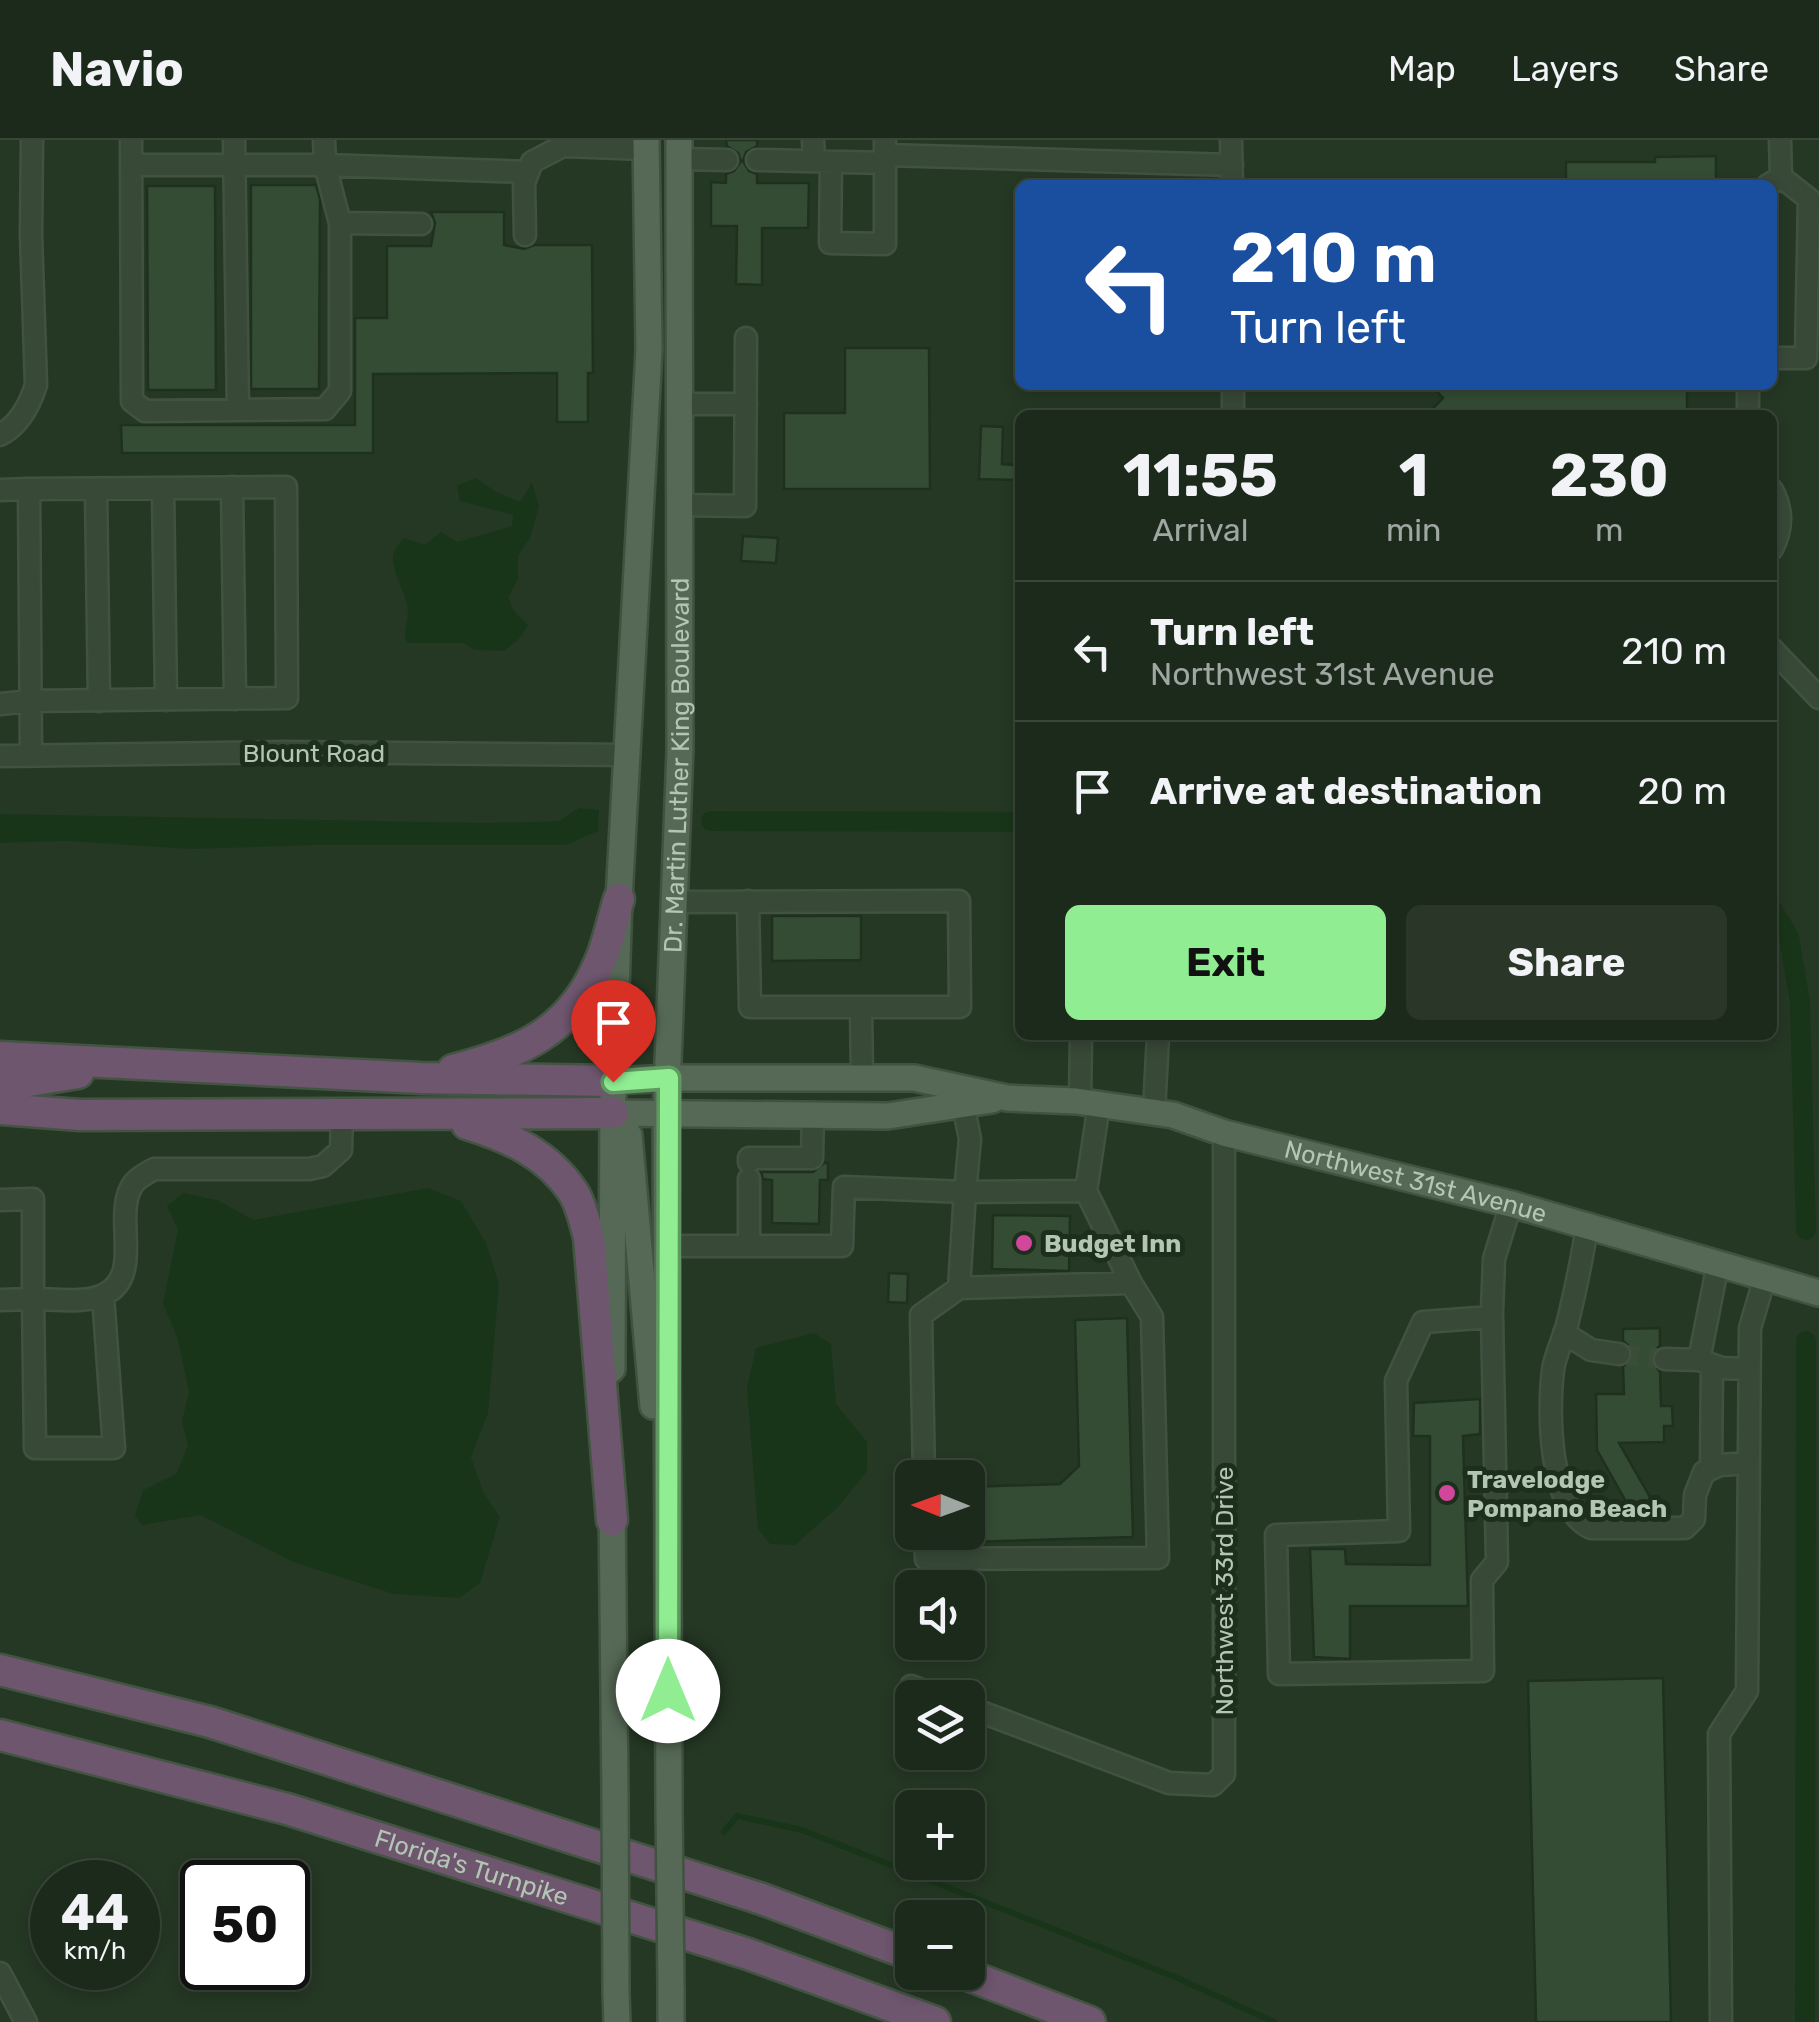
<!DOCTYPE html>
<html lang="en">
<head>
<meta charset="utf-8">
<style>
	body { margin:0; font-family:Rubik,sans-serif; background:#293628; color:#f1f3f6; height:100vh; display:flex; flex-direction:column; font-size:38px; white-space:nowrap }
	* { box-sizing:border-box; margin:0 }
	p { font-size:32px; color:#a0a7a3 }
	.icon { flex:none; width:55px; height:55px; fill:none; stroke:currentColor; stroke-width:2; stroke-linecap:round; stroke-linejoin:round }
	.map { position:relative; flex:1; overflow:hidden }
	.details { position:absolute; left:1015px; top:270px; width:762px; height:630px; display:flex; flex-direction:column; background:#1c2a1b; border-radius:15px; box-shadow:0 5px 15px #0003,0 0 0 2px #3a463a }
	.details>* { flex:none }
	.top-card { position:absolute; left:1015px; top:40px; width:762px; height:210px; border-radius:15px; box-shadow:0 5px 15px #0003,0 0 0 2px #3a463a; background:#1a4fa0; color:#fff; overflow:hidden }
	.needle { width:65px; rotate:271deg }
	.fabs { position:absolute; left:895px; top:1320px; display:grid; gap:20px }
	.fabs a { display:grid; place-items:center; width:90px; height:90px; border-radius:15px; background:#1c2a1b; box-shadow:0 5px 15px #0003,0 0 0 2px #3a463a; font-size:50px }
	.speed { position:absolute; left:30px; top:1720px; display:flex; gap:20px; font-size:50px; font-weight:700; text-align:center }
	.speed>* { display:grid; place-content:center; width:130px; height:130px; border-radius:50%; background:#1c2a1b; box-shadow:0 5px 15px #0003,0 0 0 2px #3a463a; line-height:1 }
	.speed small { font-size:25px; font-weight:400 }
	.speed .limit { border:5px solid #111; border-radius:15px; background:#fff; color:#111 }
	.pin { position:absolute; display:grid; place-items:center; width:85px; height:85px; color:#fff; margin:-102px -42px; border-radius:50% 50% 50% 0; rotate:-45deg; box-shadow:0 0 10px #0007 }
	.pin .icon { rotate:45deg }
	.me { position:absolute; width:110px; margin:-55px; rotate:0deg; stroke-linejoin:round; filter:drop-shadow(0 0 8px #0008) }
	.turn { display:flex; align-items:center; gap:35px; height:210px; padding:0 50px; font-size:45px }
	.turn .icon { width:130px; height:130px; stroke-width:2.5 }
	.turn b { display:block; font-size:70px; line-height:85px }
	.eta { display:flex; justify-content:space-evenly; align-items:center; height:170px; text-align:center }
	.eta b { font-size:60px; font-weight:700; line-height:70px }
	.action { display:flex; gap:20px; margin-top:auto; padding:20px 50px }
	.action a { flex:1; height:115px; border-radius:15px; background:#90ed92; color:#111; font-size:40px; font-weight:700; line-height:115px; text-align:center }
	.action a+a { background:#293628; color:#f1f3f6 }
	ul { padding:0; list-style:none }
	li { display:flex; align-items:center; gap:30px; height:140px; padding:0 50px; border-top:2px solid #3a463a }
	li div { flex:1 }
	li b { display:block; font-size:38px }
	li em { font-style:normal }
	header { display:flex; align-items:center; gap:60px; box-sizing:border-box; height:140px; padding:0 50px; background:#1c2a1b; border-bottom:2px solid #3a463a }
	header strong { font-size:48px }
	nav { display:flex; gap:55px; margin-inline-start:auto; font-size:35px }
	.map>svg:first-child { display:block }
</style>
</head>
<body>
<header>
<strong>Navio</strong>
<nav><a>Map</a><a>Layers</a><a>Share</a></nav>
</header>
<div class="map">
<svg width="1819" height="1882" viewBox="0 0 1819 1882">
	<rect width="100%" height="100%" fill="#253824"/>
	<path fill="#193519" d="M476 338 496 352 520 362 532 343 539 366 530 398 518 416V439L508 457 514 471 528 485 519 499 504 511 474 510 464 503H407C402 492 408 484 408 472 407 452 394 439 393 419 392 413 399 404 403 398L425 405 441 392 458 402 512 386 513 375 460 361 457 346Z
		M579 668 599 670 598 691 566 705H314L191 709 68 701 0 703V674L485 683 559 681Z
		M428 1048 461 1061 486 1103 499 1144 488 1273 471 1317 483 1352 500 1377 480 1443 459 1458 394 1454 293 1422 201 1375 142 1385 135 1376 143 1350 176 1334 188 1306 182 1281 189 1252 178 1200 163 1163 178 1090 167 1066 183 1053 217 1060 254 1080Z
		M814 1193 831 1204 836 1264 867 1302V1331L838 1367 795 1405 770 1404 758 1389 747 1248 756 1208Z"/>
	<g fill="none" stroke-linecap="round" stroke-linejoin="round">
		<path stroke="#193519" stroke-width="6" d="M724 1692 737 1676 802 1690 1175 1837 1274 1882"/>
		<path stroke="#193519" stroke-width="20" d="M711 681 1020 682
			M1772 769 1789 797 1800 862 1806 1090
			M1805 1882 1806 1201"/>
	</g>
	<path fill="#344c34" stroke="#1f301f" stroke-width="2.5" d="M726 0H757V6L746 12 743 21 749 31 757 34V43H809L808 88H762V145L736 144 737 86H711V42L726 43V34L734 31 741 21 738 13 727 6Z
		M1716 16V45H1566V22H1655V17Z
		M251 45H316L320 59 319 249H251Z
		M147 46H215L216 250H148Z
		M431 72H504V105L524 109 534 105H592L593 233H588V282H557V233L373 234V313H122L121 285H355V178H387V106H431L435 83Z
		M845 208H929L930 349H784V273H845Z
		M1431 245H1687V270H1616L1621 275H1427L1443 258Z
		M981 286 1003 287 1002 324 1015 325 1014 340 979 339Z
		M743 396 778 398 776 423 741 421Z
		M772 776H861V820L772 821Z
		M824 1023H828V1040H820L819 1084 772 1083V1040L763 1039 761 1032H813Z
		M993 1075 1070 1076 1069 1131 992 1129Z
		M889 1133 908 1134 907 1163 888 1162Z
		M1127 1178 1133 1397 968 1402V1347L1060 1344 1079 1326 1075 1180Z
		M1660 1188V1206L1654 1211 1651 1220 1660 1232 1661 1266H1672L1673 1286H1664V1302L1619 1303 1659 1373 1633 1374 1597 1310 1596 1254H1624L1623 1227 1633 1215 1631 1208 1623 1201V1189Z
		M1480 1259V1294L1463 1296 1468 1466H1350V1519L1314 1517 1310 1409H1345L1346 1424 1430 1425V1296H1413L1414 1263Z
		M1663 1538 1671 1882H1536L1528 1541Z"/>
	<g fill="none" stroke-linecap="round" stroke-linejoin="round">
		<path stroke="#3a4d39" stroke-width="20" stroke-dasharray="20 10" stroke-linecap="butt" d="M1619 1214 1665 1219"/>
		<defs>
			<path id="minor" d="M131 0 132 261 145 271 325 269 340 251V83L325 25 324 0
				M234 0 238 270
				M813 0 814 21
				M1231 0 1232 45
				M1780 0 1781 37
				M886 15 1232 25
				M679 19 727 20
				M757 20 886 23
				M831 22 830 103 885 104V0
				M131 25H325L528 32
				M1768 45 1781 37 1809 59 1806 218H1772
				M340 83 421 84
				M525 95 524 43 532 22 563 6 646 9
				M1233 245V275
				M680 264H746
				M1748 275V245
				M0 295C19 285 30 264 36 245L31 94 32 0
				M232 347 235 559
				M163 348 166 560
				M96 349 99 561
				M0 350 29 349
				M1772 350C1783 370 1783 388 1772 409
				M680 365 745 366 746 198
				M1772 509 1819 558
				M0 564 30 561 287 558 286 347 29 349 31 616
				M0 616 284 612 629 615
				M676 762 959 761 960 867H750L748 761
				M861 868 862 938
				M1080 961 1081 895
				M1154 972 1158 895
				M749 1022V1018H812L813 976
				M1086 1051 1131 1143
				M0 1060 33 1059V1159C54 1159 86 1164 105 1154 145 1134 111 1073 134 1043 139 1037 147 1033 154 1029H309L323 1026 341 1010 342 976
				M1587 1086C1582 1120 1575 1152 1567 1185 1563 1200 1555 1215 1553 1230 1548 1271 1548 1368 1591 1388H1685L1694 1379 1695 1355 1704 1332 1720 1325 1749 1323
				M667 1106H842L844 1047 965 1052 970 999 963 964
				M749 1106V1039
				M1718 1124 1699 1220 1722 1228 1749 1229
				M959 1148 965 1052 1086 1051 1099 964
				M0 1160 33 1159 35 1308H114L103 1156
				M1492 1177 1423 1182 1396 1241 1399 1391 1276 1395 1279 1534 1483 1531 1482 1440 1497 1422 1492 1177V1171L1494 1119 1511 1064
				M1564 1193 1591 1210 1619 1214
				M1665 1219 1699 1220
				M1711 1329 1712 1225
				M924 1338 921 1175 959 1148 1131 1143 1152 1177 1158 1418 926 1419 925 1392
				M911 1546 942 1558
				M968 1567 1169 1643 1213 1645 1224 1634V993
				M0 1833 26 1882
				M1721 1882 1719 1594 1747 1551 1750 1188 1765 1137"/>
			<g id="major">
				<path id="s1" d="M613 941 669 938H914L1007 958 1076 961 1173 975 1224 993 1511 1064 1819 1153"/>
				<path d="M613 973 888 976 992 960"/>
				<path d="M619 981 629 995 653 1266"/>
				<path d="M612 1229 613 941 619 759 649 210 646 0"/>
				<path d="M612 1364 615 1655"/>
				<path id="s2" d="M669 1667 666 975 680 610 679 0"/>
				<path d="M671 1850V1882"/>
				<path d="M616 1853 617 1882"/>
			</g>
			<g id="highway">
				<path d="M0 917 421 938 613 941"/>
				<path d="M453 930C519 913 569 893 598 826 608 805 612 781 619 759"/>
				<path d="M0 942H23L78 933"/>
				<path d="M0 969 80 975 613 973"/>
				<path d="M467 984C509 997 548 1014 573 1052 581 1064 585 1083 589 1097L612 1380"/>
				<path d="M0 1530 210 1582 762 1759 912 1815"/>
				<path id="s3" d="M0 1595 287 1669 748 1814 935 1882"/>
				<path d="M960 1832 1090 1882"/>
			</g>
		</defs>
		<use href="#minor" stroke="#415241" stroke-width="25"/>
		<use href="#major" stroke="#415241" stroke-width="30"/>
		<use href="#highway" stroke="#435443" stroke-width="35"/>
		<use href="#minor" stroke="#384938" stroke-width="20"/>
		<use href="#major" stroke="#566956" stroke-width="25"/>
		<use href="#highway" stroke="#6e566e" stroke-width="30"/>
		<defs>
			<path id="major-bridge" d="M615 1655 616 1853
				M669 1667 671 1850"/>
		</defs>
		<use href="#major-bridge" stroke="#415241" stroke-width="30" stroke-linecap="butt"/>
		<use href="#major-bridge" stroke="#566956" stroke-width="25"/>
	</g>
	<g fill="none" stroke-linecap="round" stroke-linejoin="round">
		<defs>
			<path id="route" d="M613 942 669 938 668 1551"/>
		</defs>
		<use href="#route" stroke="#5e9a5f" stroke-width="25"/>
		<use href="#route" stroke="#90ed92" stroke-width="18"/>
	</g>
	<g fill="#d1479c" stroke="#1d2e1d" stroke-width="4">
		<circle cx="1024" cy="1103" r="10"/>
		<circle cx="1447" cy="1353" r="10"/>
	</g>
	<g text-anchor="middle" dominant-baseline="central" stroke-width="10" stroke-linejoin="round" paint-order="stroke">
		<g font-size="25" fill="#b3c5b3" stroke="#1d2e1d">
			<text x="314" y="613">Blount Road</text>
			<text stroke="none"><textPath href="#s2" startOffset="1042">Dr. Martin Luther King Boulevard</textPath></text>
			<text stroke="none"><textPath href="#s1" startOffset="815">Northwest 31st Avenue</textPath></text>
			<text transform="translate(1224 1451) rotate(-90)">Northwest 33rd Drive</text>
			<text stroke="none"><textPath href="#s3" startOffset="490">Florida's Turnpike</textPath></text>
		</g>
		<g font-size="25" font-weight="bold" fill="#b3c5b3" stroke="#1d2e1d" text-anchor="start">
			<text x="1044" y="1103">Budget Inn</text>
			<text x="1467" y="1339">Travelodge<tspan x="1467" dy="29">Pompano Beach</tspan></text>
		</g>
	</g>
</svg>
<div class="fabs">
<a><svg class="needle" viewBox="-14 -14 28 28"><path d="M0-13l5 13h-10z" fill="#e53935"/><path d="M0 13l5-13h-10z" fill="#a0a7a3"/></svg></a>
<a><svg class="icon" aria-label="sound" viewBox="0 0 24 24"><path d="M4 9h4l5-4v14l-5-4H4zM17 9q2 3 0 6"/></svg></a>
<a><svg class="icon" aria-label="layers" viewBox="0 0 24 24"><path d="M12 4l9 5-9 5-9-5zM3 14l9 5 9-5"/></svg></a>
<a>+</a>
<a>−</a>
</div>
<div class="speed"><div>44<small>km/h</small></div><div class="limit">50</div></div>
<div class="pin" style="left:613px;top:942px;background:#d93025"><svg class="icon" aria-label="arrive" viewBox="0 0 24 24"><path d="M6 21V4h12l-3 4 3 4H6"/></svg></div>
<svg class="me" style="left:668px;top:1551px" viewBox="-20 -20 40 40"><circle r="19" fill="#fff"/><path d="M0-13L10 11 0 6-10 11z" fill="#90ed92"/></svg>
<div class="top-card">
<div class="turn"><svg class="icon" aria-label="left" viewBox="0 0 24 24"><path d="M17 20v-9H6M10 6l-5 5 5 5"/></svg><div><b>210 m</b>Turn left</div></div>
</div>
<section class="details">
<div class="eta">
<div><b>11:55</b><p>Arrival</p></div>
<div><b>1</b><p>min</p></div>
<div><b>230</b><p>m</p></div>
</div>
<ul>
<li><svg class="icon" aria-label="left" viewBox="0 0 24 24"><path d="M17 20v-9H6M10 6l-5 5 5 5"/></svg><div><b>Turn left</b><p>Northwest 31st Avenue</p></div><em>210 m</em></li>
<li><svg class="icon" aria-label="arrive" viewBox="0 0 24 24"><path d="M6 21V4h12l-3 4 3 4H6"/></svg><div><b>Arrive at destination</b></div><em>20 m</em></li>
</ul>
<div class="action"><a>Exit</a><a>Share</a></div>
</section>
</div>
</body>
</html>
